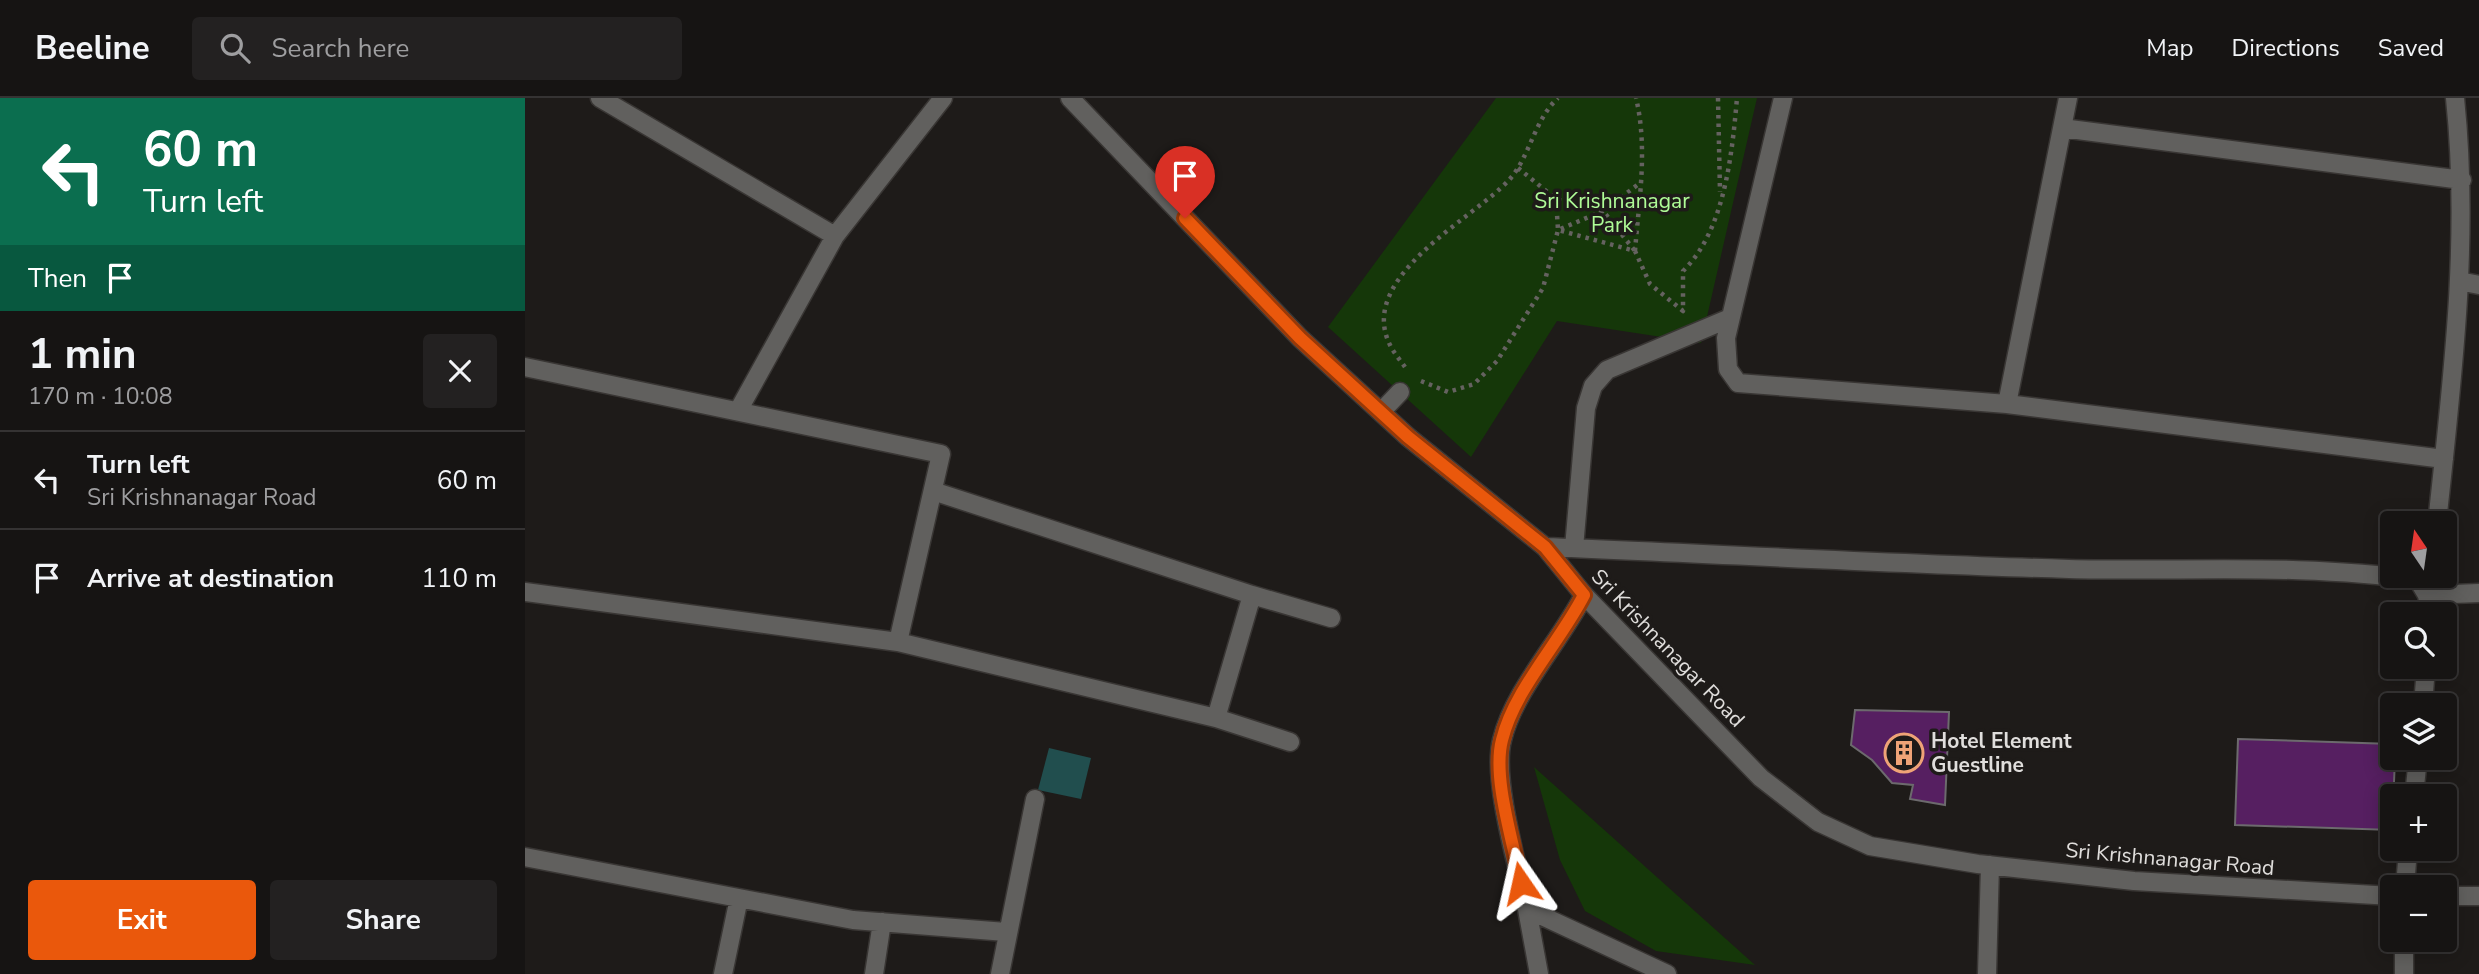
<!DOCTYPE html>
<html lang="en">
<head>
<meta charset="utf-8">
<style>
	body { margin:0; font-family:"Nunito Sans",sans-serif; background:#232121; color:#f1f3f6; height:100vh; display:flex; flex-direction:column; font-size:26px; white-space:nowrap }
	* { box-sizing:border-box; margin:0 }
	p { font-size:23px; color:#9e9ea0 }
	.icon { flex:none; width:38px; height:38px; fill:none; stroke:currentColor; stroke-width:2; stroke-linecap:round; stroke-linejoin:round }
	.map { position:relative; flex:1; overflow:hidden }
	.side { display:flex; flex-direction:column; background:#161413; width:525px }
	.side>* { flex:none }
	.banner { background:#0b6e4f; color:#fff; overflow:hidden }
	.needle { width:46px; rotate:347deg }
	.buttons { position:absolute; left:1855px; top:413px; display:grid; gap:14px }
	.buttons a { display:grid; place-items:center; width:77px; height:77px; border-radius:7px; background:#161413; box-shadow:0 4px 18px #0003,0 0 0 2px #353333; font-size:35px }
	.pin { position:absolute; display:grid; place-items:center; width:60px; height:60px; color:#fff; margin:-72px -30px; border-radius:50% 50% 50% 0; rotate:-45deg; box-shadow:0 0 7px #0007 }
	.pin .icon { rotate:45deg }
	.me { position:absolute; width:77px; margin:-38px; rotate:349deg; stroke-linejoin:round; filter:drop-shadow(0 0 5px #0008) }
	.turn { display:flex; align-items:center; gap:24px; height:147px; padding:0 28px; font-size:32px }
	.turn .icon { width:91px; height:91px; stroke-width:2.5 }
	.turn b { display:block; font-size:49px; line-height:60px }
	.then { display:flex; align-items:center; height:66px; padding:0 28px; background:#0003; gap:14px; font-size:26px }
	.round { display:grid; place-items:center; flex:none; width:74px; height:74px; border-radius:7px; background:#232121 }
	.overview { display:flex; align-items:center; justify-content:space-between; height:119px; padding:0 28px }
	h1 { font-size:42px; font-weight:700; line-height:52px }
	.action { display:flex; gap:14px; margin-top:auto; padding:14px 28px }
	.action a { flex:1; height:80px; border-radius:7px; background:#ea580c; color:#fff; font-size:28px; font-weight:700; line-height:80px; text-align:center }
	.action a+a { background:#232121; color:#f1f3f6 }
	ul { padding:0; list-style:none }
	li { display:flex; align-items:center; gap:21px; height:98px; padding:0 28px; border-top:2px solid #353333 }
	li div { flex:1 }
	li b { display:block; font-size:26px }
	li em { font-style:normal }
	header { display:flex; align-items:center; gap:42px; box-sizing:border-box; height:98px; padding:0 35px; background:#161413; border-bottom:2px solid #353333 }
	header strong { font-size:33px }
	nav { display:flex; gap:38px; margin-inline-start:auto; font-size:24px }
	.search { width:490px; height:63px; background:#232121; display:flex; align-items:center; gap:18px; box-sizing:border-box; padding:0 24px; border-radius:7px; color:#9e9ea0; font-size:26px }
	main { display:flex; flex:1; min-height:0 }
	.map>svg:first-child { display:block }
</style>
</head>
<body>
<header>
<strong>Beeline</strong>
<div class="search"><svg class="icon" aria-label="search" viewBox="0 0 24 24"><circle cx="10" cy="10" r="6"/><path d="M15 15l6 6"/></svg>Search here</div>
<nav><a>Map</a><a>Directions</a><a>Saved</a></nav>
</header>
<main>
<section class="side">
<div class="banner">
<div class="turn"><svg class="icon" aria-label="left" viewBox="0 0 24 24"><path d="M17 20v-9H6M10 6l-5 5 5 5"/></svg><div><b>60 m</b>Turn left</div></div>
<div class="then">Then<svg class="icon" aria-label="arrive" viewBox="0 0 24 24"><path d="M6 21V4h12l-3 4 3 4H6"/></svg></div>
</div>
<div class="overview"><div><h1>1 min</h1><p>170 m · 10:08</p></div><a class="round"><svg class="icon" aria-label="close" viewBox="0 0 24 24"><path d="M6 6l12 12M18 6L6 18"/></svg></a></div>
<ul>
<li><svg class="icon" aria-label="left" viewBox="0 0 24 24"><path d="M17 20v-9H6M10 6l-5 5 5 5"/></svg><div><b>Turn left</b><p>Sri Krishnanagar Road</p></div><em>60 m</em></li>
<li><svg class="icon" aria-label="arrive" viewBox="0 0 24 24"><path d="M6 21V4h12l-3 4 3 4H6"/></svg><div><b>Arrive at destination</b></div><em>110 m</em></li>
</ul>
<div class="action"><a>Exit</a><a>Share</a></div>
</section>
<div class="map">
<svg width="1954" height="876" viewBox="0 0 1954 876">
	<rect width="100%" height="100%" fill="#1e1b19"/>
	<path fill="#153709" d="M971 0H1232L1176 245 1032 223 946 359 803 229Z
		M1009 669 1230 867 1131 853 1060 813 1035 762Z"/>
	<path fill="#214e4e" d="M524 650 566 660 556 701 513 692Z"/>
	<path fill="#561f61" stroke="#6c6a6d" stroke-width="2" d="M1330 612 1424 614 1420 707 1385 701 1388 687 1367 685 1347 662 1326 647Z
		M1713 641 1867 646V660H1870L1867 732 1710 727Z"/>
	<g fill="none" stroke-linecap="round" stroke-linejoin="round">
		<defs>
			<path id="minor" d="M75 0 310 138
				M545 0 775 240 883 339 1020 449 1059 497 1236 680 1293 724 1345 748 1453 766 1609 783 1867 798
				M1258 0 1201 240 1203 271 1213 285 1482 306 1919 361
				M1537 30 1937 82
				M1934 183 1954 187
				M0 269 416 356 373 544
				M1482 306 1543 0
				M213 313 310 138 418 0
				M856 314 875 294
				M408 393 727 497 691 620
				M1912 425C1927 284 1945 142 1930 0
				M1020 449C1194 456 1369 466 1544 471 1660 474 1777 465 1893 482L1902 497 1905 516
				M1049 450 1061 310 1068 288 1082 272 1205 220
				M0 494 373 544 691 620 765 644
				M727 497 806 520
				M1059 497C1035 544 989 592 977 642 967 681 993 769 1002 811L1142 876
				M1902 497 1954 495
				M1898 607 1901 569
				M1889 698 1893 660
				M0 759 328 822 481 834
				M1880 789 1883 751
				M1920 798H1954
				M1002 811 1014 876
				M1879 842V876
				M198 876 214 800
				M349 876 357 824
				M475 876 510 701
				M1462 876 1465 767"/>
		</defs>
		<use href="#minor" stroke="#393634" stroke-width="21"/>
		<path stroke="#656260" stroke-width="4.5" stroke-dasharray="3.5 5" stroke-linecap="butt" d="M1193 0 1195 94
			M993 70 1031 101 1078 113 1110 153
			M1031 101 1033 132 1078 113 1115 85
			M1110 153C1114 102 1123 50 1111 0
			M880 269C875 262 869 255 865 247 831 179 948 121 984 82 1005 59 1009 22 1033 0
			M896 283 923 294 949 286 972 263 1018 190 1033 132 1110 153 1125 186 1158 213V173C1200 132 1207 56 1212 0"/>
		<use href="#minor" stroke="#61605e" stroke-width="18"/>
	</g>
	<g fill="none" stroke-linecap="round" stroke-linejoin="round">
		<defs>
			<path id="route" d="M660 120 775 240 883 339 1020 449 1059 497C1035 544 989 592 977 642 967 680 989 746 996 785"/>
		</defs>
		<use href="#route" stroke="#983908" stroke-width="18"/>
		<use href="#route" stroke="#ea580c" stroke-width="12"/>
	</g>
	<defs>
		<symbol id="building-ring" viewBox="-11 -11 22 22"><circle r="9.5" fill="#1e1b19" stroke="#efa377" stroke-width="1.5"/><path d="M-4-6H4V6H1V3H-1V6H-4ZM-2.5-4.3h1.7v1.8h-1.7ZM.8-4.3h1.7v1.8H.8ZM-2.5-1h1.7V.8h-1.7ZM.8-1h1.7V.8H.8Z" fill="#efa377"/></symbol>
	</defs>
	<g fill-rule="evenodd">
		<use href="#building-ring" x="1357" y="633" width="44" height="44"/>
	</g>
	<g text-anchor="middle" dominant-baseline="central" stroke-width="7" stroke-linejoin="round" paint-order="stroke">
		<g font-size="21" fill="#affc97" stroke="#1e1b19">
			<text x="1087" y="103">Sri Krishnanagar<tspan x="1087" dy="24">Park</tspan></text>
		</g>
		<g font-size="21" fill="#e0dedc" stroke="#1e1b19">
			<text transform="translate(1143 550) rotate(46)">Sri Krishnanagar Road</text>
			<text transform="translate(1645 761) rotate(5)">Sri Krishnanagar Road</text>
		</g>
		<g font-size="21" font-weight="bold" fill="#e0dedc" stroke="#1e1b19" text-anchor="start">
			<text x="1406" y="643">Hotel Element<tspan x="1406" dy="24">Guestline</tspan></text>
		</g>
	</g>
</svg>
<div class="buttons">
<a><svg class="needle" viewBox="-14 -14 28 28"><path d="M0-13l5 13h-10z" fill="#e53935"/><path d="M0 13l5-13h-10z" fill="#9e9ea0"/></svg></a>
<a><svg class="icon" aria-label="search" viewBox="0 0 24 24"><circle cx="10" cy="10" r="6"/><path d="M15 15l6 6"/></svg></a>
<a><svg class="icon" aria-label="layers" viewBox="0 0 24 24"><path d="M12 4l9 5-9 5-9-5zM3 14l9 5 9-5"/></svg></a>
<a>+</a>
<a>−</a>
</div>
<div class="pin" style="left:660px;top:120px;background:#d93025"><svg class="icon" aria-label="arrive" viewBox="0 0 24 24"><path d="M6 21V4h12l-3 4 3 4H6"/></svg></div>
<svg class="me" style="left:996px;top:785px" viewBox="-20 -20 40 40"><path d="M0-17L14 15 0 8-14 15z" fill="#ea580c" stroke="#fff" stroke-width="4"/></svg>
</div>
</main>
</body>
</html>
